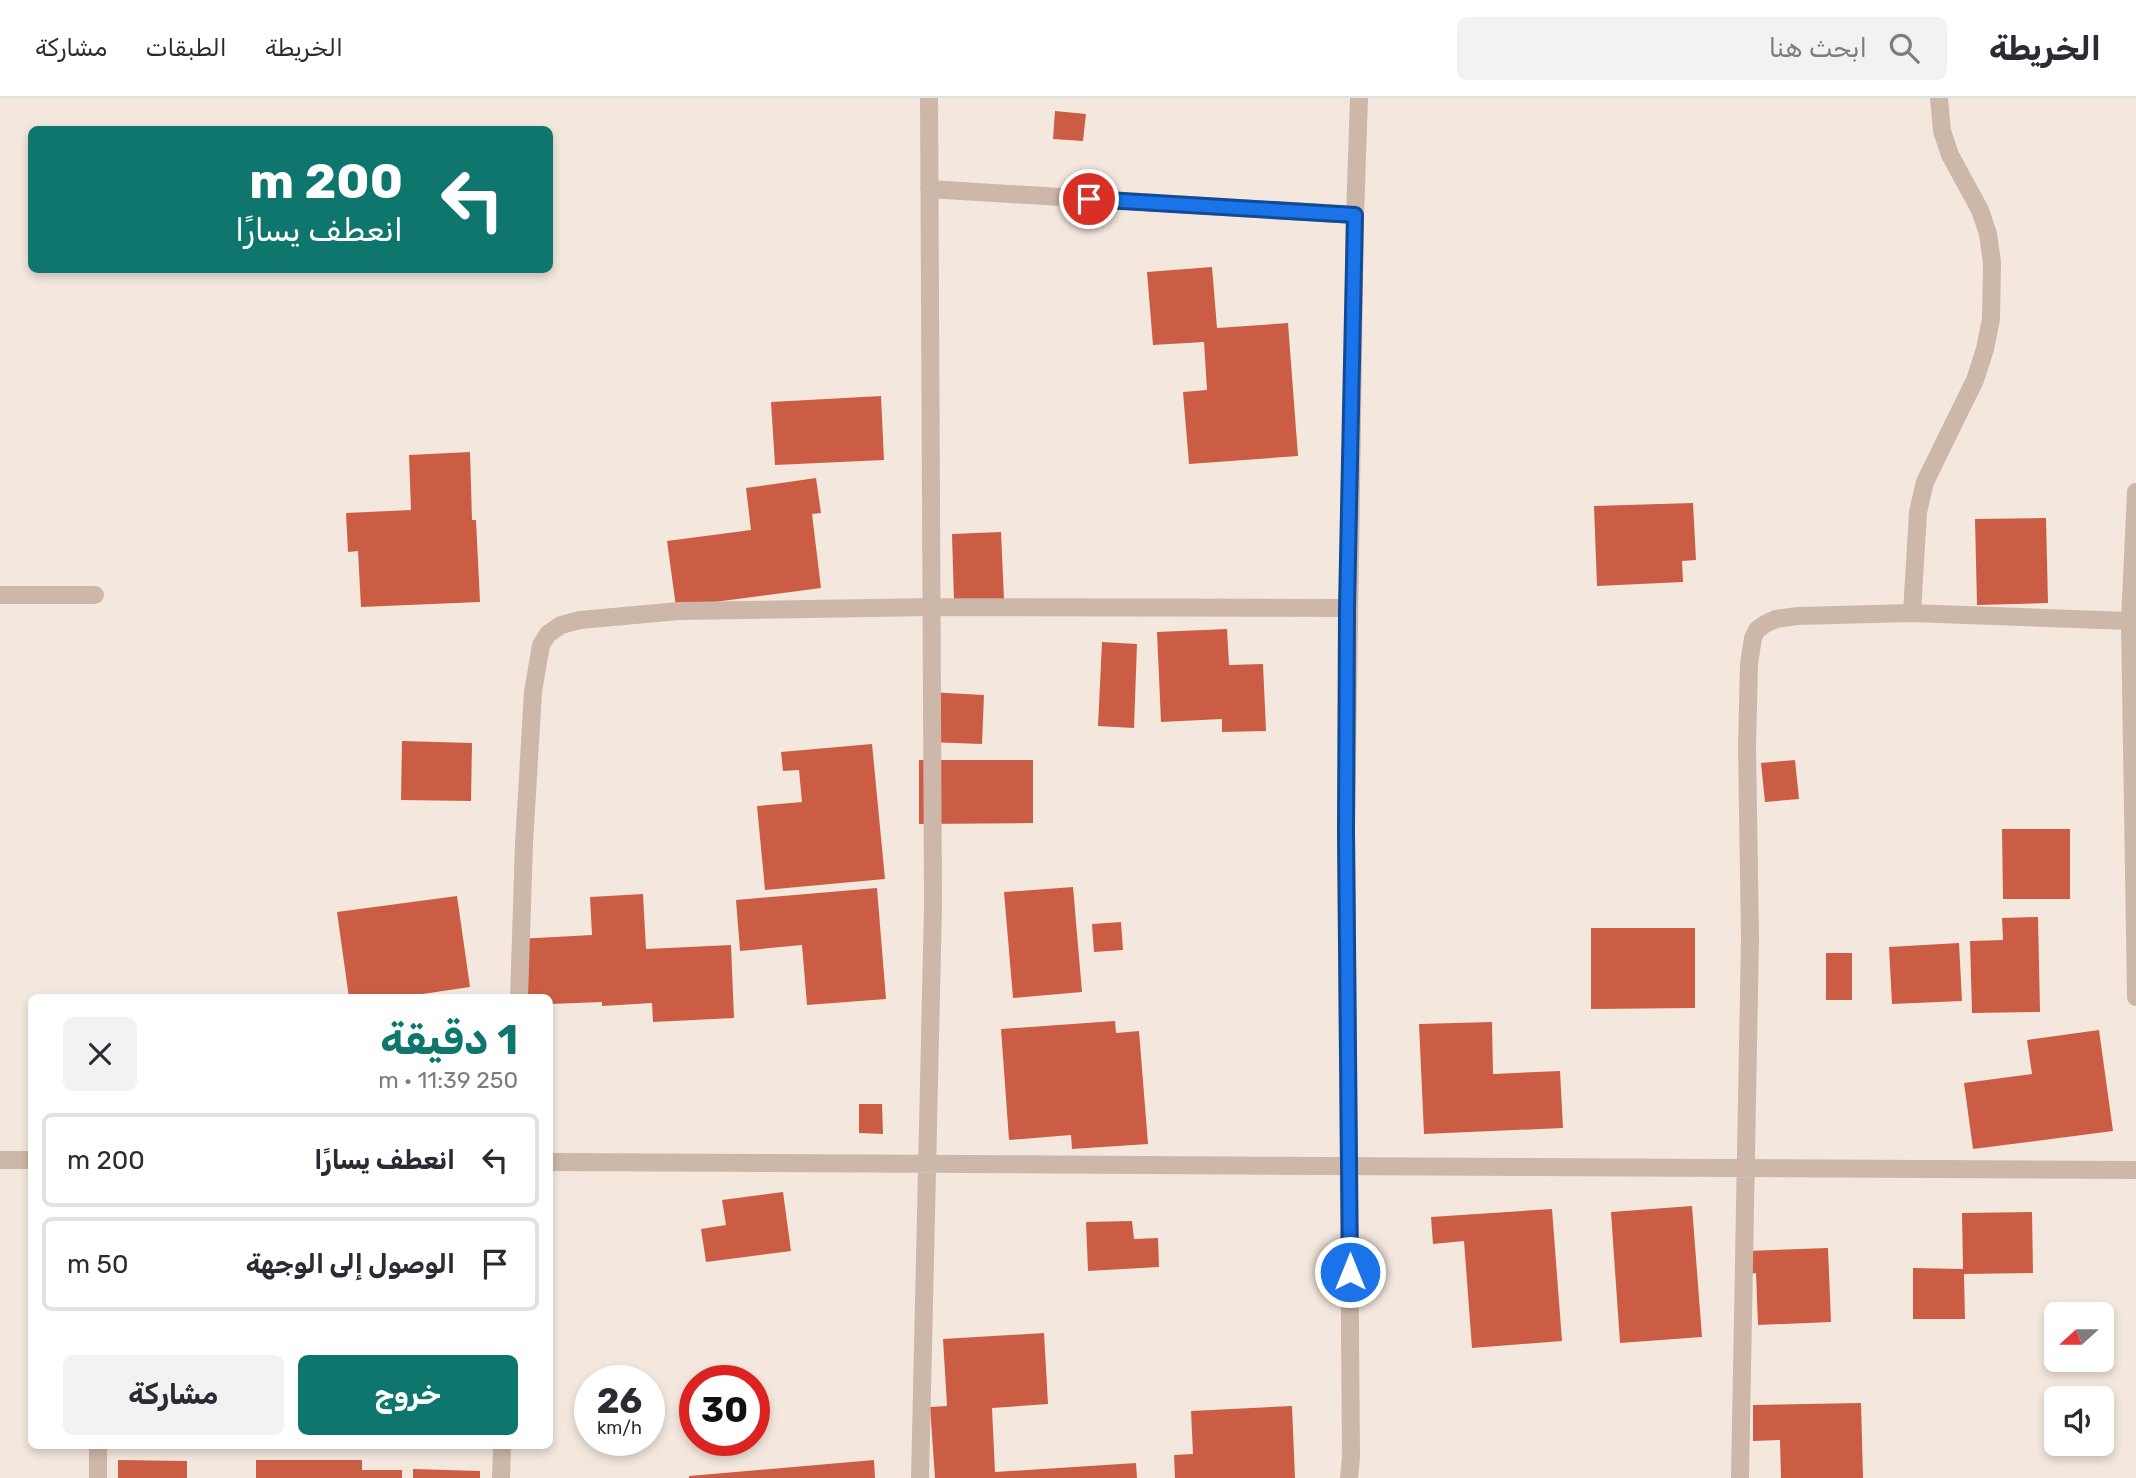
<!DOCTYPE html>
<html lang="ar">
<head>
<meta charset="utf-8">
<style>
	body { margin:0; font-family:Rubik,Vazirmatn,sans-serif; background:#f2f2f3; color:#2b2b33; direction:rtl; height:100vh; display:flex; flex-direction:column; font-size:26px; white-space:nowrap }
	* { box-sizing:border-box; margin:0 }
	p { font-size:23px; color:#7c7c81 }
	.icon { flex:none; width:38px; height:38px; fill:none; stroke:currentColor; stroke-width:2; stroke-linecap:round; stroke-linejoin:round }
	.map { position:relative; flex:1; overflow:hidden; direction:ltr }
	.drawer { position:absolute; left:28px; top:896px; width:525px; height:455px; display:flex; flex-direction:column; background:#fff; border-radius:10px; box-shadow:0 4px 10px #0003; direction:rtl }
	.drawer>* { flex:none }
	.guide { position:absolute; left:28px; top:28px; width:525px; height:147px; border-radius:10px; box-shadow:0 4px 10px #0003; direction:rtl; background:#0f766e; color:#fff; overflow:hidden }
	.needle { width:46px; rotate:249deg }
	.buttons { position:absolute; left:2044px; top:1204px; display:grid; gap:14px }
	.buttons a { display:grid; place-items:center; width:70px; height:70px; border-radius:10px; background:#fff; box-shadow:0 4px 10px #0003; font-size:35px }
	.speed { position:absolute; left:574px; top:1267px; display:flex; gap:14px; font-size:35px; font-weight:700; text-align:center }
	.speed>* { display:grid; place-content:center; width:91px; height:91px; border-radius:50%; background:#fff; box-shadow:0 4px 10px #0003; line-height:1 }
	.speed small { font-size:18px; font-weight:400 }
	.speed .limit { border:10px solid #d22; background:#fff; color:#111 }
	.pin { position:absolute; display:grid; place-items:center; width:60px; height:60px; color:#fff; margin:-30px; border:4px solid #fff; border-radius:50%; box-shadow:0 2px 7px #0007 }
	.me { position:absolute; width:77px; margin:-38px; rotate:0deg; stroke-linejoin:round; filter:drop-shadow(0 0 5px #0008) }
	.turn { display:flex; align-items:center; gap:24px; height:147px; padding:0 35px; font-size:32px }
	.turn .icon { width:91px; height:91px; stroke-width:2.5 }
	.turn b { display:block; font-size:49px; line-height:60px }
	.round { display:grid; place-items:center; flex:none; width:74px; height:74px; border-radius:10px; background:#f2f2f3 }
	.head { display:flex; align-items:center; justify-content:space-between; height:119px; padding:0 35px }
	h1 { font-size:42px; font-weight:700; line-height:52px; color:#0f766e }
	.cta { display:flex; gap:14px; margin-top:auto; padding:14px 35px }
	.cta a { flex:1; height:80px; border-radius:10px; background:#0f766e; color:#fff; font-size:28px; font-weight:700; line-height:80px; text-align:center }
	.cta a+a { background:#f2f2f3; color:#2b2b33 }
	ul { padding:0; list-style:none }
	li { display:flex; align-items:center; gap:21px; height:94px; margin:0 14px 10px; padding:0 21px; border:4px solid #e1e1e2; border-radius:10px }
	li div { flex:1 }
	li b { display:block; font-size:26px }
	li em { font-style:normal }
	header { display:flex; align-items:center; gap:42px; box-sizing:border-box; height:98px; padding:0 35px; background:#fff; border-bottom:2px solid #e1e1e2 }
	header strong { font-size:33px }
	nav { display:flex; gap:38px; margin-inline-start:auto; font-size:24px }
	.search { width:490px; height:63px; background:#f2f2f3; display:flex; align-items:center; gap:18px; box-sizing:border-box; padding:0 24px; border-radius:10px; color:#7c7c81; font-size:26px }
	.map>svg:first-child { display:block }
</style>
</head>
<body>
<header>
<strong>الخريطة</strong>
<div class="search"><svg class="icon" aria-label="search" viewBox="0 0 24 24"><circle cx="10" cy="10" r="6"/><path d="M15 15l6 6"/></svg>ابحث هنا</div>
<nav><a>الخريطة</a><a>الطبقات</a><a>مشاركة</a></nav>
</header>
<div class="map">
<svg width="2136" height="1380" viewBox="0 0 2136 1380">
	<rect width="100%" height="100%" fill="#f4e8de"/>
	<path fill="#cb5d45" d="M1055 13 1086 16 1083 43 1053 41Z
		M1212 169 1217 230 1288 225 1298 358 1189 366 1183 294 1207 292 1204 244 1153 247 1147 174Z
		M881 298 884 362 775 367 771 304Z
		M470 354 472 422H476L480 504 361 509 358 453 348 454 346 415 411 412 409 357Z
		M816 380 821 415 812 416 821 490 676 509 667 443 751 432 746 390Z
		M1693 405 1696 462 1682 463 1683 484 1597 488 1594 408Z
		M2046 420 2048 505 1977 507 1975 421Z
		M1001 434 1004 501 954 503 952 436Z
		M1227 531 1229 567 1263 566 1266 633 1222 634V621L1161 624 1157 534Z
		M1102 544 1137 546 1134 630 1098 628Z
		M928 594 984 597 982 646 926 644Z
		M402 643 472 645 471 703 401 702Z
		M872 646 885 781 765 792 757 708 802 704 799 672 783 673 781 654Z
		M919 662H1033V725L919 726Z
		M1795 662 1799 701 1765 704 1761 665Z
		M2002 731H2070V801H2003Z
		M1073 789 1082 894 1013 900 1004 794Z
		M877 790 886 901 807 907 802 847 740 853 736 802Z
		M643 796 646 851 731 847 734 920 653 924 652 905 602 908V904L550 906V900H520L517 841 592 837 590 799Z
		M457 798 470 889 395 900H349L337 814Z
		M2038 819 2040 914 1972 915 1970 843 2003 842 2002 820Z
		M1121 824 1123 852 1094 854 1092 826Z
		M1591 830H1695V910L1591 911Z
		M1959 845 1962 903 1892 906 1889 849Z
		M1826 855H1852V902H1826Z
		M1115 923 1116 935 1139 933 1148 1046 1072 1051 1071 1037 1009 1042 1001 931Z
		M1492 924 1493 976 1560 973 1563 1030 1424 1036 1419 926Z
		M2099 932 2113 1033 1973 1051 1964 985 2032 976 2027 942Z
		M859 1006H882L883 1036 859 1035Z
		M783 1094 791 1153 706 1164 701 1131 726 1127 722 1102Z
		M1692 1108 1702 1239 1620 1245 1611 1114Z
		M1552 1111 1562 1243 1472 1250 1464 1143 1433 1146 1431 1119Z
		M2032 1114 2033 1175 1964 1176 1965 1221H1913V1170L1963 1171 1962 1115Z
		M1132 1123 1134 1141 1158 1140 1159 1169 1088 1173 1086 1124Z
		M1828 1150 1831 1224 1758 1227 1756 1175 1748 1176 1747 1153Z
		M1044 1235 1048 1306 992 1310 995 1374 1136 1365 1137 1380H935L930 1309 947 1308 943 1241Z
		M1861 1305 1863 1380H1781L1780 1342 1753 1343V1307Z
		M1292 1308 1295 1380H1175L1174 1357 1193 1356 1191 1313Z
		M118 1362 187 1363V1380H118Z
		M256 1362H362V1372H402V1380H256Z
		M874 1362 875 1380H689V1378Z
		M413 1371 480 1373V1380H413Z"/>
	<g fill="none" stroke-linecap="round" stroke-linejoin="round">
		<path stroke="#cdb7a9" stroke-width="18" d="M929 91 1355 117
			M2136 394 2130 523 2136 899
			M0 497H95
			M1912 515 1918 414 1925 384 1975 282 1985 251 1991 221 1992 165 1988 136 1980 112 1950 57 1942 33 1939 0
			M519 900 524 746 533 594 541 547 548 536 561 527 580 522 679 513 933 509 1347 510
			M0 1062H32
			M550 1064 2136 1072
			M98 1380V1348
			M501 1380 502 1348
			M920 1380 933 807 929 0
			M1349 1380 1351 1359 1346 732 1355 117 1359 0
			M1740 1380 1750 840 1747 649 1749 566 1753 540 1757 532 1765 526 1776 521 1797 518 1912 515 2130 523"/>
	</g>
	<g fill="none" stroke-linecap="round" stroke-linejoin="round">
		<defs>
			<path id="route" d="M1089 101 1355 117 1347 510 1346 732 1350 1174"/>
		</defs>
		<use href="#route" stroke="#114b97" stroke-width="18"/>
		<use href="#route" stroke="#1a73e8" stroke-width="12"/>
	</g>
</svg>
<div class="buttons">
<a><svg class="needle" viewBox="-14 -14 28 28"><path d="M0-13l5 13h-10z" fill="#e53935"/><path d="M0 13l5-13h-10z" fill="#7c7c81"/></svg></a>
<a><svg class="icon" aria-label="sound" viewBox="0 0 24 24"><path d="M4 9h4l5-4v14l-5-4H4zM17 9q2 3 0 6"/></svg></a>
</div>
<div class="speed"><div>26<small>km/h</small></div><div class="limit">30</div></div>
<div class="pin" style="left:1089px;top:101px;background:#d93025"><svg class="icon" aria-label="arrive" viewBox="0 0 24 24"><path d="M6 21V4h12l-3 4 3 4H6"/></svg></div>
<svg class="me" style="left:1350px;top:1174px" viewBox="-20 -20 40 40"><circle r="17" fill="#1a73e8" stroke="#fff" stroke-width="3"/><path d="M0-11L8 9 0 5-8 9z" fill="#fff"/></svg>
<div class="guide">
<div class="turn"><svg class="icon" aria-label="left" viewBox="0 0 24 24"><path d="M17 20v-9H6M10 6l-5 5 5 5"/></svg><div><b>200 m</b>انعطف يسارًا</div></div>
</div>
<section class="drawer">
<div class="head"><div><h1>1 دقيقة</h1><p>250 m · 11:39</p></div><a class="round"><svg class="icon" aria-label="close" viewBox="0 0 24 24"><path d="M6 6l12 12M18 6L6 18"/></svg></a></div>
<ul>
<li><svg class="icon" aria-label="left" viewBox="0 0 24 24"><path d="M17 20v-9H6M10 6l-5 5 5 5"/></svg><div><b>انعطف يسارًا</b></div><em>200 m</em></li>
<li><svg class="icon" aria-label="arrive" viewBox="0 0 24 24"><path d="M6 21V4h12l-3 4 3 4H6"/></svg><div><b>الوصول إلى الوجهة</b></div><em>50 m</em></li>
</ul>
<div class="cta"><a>خروج</a><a>مشاركة</a></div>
</section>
</div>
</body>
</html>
